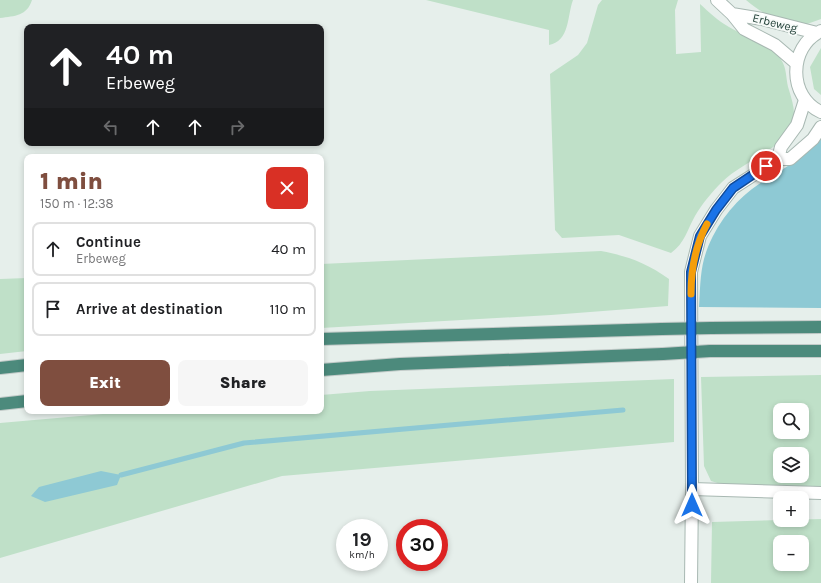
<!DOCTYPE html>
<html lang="en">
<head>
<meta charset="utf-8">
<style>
	body { margin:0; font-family:Karla,sans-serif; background:#f6f6f6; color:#202124; height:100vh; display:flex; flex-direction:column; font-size:15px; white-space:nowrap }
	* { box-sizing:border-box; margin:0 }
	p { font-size:13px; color:#757577 }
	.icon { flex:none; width:22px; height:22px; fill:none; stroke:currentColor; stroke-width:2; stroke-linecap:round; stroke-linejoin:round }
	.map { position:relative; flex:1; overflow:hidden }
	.side { position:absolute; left:24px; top:154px; width:300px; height:260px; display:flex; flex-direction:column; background:#fff; border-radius:8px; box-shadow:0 2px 6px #0003 }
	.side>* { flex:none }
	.guide { position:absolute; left:24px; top:24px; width:300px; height:122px; border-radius:8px; box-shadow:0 2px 6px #0003; background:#202124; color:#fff; overflow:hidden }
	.tools { position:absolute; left:773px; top:403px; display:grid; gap:8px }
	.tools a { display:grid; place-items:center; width:36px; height:36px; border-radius:8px; background:#fff; box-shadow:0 2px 6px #0003; font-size:20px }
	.speed { position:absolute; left:336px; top:519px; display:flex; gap:8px; font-size:20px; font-weight:700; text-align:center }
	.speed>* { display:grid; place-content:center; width:52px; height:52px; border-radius:50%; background:#fff; box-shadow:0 2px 6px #0003; line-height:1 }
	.speed small { font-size:10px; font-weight:400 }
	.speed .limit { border:6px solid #d22; background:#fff; color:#111 }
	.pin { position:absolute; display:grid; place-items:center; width:34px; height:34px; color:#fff; margin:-17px; border:2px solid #fff; border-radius:50%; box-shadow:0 1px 4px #0007 }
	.me { position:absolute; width:44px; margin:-22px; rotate:0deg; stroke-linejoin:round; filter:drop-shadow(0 0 3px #0008) }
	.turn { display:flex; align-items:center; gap:14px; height:84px; padding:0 16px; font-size:18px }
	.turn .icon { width:52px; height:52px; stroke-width:2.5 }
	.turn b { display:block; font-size:28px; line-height:34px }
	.lanes { display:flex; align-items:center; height:38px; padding:0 16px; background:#0003; justify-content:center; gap:20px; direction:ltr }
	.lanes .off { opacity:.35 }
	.round { display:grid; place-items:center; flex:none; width:42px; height:42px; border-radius:8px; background:#f6f6f6 }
	.head { display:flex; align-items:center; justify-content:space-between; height:68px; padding:0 16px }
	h1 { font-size:24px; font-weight:800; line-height:30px; color:#7f4e3f }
	.action { display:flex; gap:8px; margin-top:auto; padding:8px 16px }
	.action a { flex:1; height:46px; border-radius:8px; background:#7f4e3f; color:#fff; font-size:16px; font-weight:800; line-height:46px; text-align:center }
	.action a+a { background:#f6f6f6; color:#202124 }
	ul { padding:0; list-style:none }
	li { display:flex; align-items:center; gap:12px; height:54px; margin:0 8px 6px; padding:0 8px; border:2px solid #e0e0e0; border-radius:8px }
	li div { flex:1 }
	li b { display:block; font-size:15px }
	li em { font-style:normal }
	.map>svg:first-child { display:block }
</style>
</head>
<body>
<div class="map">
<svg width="821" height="583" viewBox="0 0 821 583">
	<rect width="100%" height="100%" fill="#e6efeb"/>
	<path fill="#bfe0c8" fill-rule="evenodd" d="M0 0H32C27 16 15 16 0 18Z
		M426 0H573C567 16 570 41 549 45V30Z
		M602 0H678L675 10 676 54 701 52 700 4C709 12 718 21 729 27 747 38 773 43 783 63 787 71 786 82 789 90 793 104 798 117 789 131 774 153 741 163 722 182 712 192 702 204 695 216 687 230 685 243 671 253L619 235 562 238 555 230 550 74 578 55 587 43 598 5Z
		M746 0H821V19C813 22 804 26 796 25 778 22 760 12 746 0Z
		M821 48V95L814 89 810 67Z
		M601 251C627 256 647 263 669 279L668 306 551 315 321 328V264Z
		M27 278V351L0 354V279Z
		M821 375V486H727L711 481 704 466 701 377ZM780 410H802V432H780ZM780 454H802V476H780Z
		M674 379V442L282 476 0 558V423L137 411H321V395L370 391Z
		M821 519V583H711L712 522ZM780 542H802V564H780Z"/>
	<path fill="#8ec9d4" d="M821 138V308L699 307C700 292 700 274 704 259 712 231 730 206 752 189 776 171 802 162 821 138Z
		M101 471 121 475 117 485 45 502 31 496 39 487Z"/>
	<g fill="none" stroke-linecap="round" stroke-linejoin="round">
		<path stroke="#8ec9d4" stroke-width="5" d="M121 475 244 443 623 410"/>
		<defs>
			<path id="minor" d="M778 159 781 147 797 125 805 100
				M692 489 821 493
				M691 583 692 489 691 272 700 236 716 210 733 188 778 159H790L813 139 821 127"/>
			<path id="tertiary" d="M717 0 732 14 744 29 775 45 796 63
				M732 14 762 19 817 33
				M821 31C788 47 788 97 821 112"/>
			<path id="trunk" d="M711 328 821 327
				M321 339 662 329
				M710 351H821
				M0 368 27 365
				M321 370 400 364 663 354
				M0 404 27 401"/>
		</defs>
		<use href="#minor" stroke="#a8b8b2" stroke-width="14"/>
		<use href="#tertiary" stroke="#a8b8b2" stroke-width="14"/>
		<use href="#trunk" stroke="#c2cac8" stroke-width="14"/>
		<use href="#minor" stroke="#fff" stroke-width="12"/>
		<use href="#tertiary" stroke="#fff" stroke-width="12"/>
		<use href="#trunk" stroke="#4c8a7c" stroke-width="12"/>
		<defs>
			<path id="trunk-bridge" d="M662 329 711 328
				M663 354 710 351"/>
		</defs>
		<use href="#trunk-bridge" stroke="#c2cac8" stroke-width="14" stroke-linecap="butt"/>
		<use href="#trunk-bridge" stroke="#4c8a7c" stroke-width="12"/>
	</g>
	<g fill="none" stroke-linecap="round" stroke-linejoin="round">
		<defs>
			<path id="route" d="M692 505 691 272 700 236 716 210 733 188 766 166"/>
		</defs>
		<use href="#route" stroke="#114b97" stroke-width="10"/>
		<use href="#route" stroke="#1a73e8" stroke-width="7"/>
		<path stroke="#f59e0b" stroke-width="7" d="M691 294C691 269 695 246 707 224"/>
	</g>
	<g text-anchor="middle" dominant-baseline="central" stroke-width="3.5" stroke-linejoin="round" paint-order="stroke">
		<g font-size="12" fill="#24423a" stroke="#f7fbf9">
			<text transform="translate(775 23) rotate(14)">Erbeweg</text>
		</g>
	</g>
</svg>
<div class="tools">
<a><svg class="icon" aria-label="search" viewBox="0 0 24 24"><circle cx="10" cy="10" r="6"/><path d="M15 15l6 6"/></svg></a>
<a><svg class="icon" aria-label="layers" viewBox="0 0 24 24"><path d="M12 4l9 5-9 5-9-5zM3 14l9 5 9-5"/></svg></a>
<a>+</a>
<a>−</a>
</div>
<div class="speed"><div>19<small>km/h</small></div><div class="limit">30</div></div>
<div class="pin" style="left:766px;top:166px;background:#d93025"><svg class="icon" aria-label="arrive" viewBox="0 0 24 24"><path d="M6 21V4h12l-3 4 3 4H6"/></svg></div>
<svg class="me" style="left:692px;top:505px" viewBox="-20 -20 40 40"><path d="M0-17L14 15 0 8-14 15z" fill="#1a73e8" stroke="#fff" stroke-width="4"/></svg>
<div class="guide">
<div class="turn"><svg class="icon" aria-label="ahead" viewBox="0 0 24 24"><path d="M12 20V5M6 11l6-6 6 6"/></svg><div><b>40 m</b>Erbeweg</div></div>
<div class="lanes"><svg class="icon off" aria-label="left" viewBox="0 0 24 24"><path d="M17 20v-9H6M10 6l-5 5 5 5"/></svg><svg class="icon" aria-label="ahead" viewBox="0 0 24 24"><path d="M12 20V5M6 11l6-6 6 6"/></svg><svg class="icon" aria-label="ahead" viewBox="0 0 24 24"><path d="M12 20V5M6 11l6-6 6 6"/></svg><svg class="icon off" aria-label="right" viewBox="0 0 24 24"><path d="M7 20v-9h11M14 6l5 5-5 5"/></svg></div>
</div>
<section class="side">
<div class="head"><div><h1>1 min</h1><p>150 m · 12:38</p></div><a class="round" style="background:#d93025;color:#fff"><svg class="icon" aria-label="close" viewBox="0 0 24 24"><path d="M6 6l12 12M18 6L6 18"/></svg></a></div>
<ul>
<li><svg class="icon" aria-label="ahead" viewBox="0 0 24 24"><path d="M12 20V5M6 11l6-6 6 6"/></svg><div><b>Continue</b><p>Erbeweg</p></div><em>40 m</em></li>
<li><svg class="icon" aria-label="arrive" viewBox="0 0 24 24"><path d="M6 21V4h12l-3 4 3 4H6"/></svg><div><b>Arrive at destination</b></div><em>110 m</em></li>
</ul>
<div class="action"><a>Exit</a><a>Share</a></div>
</section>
</div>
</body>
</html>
